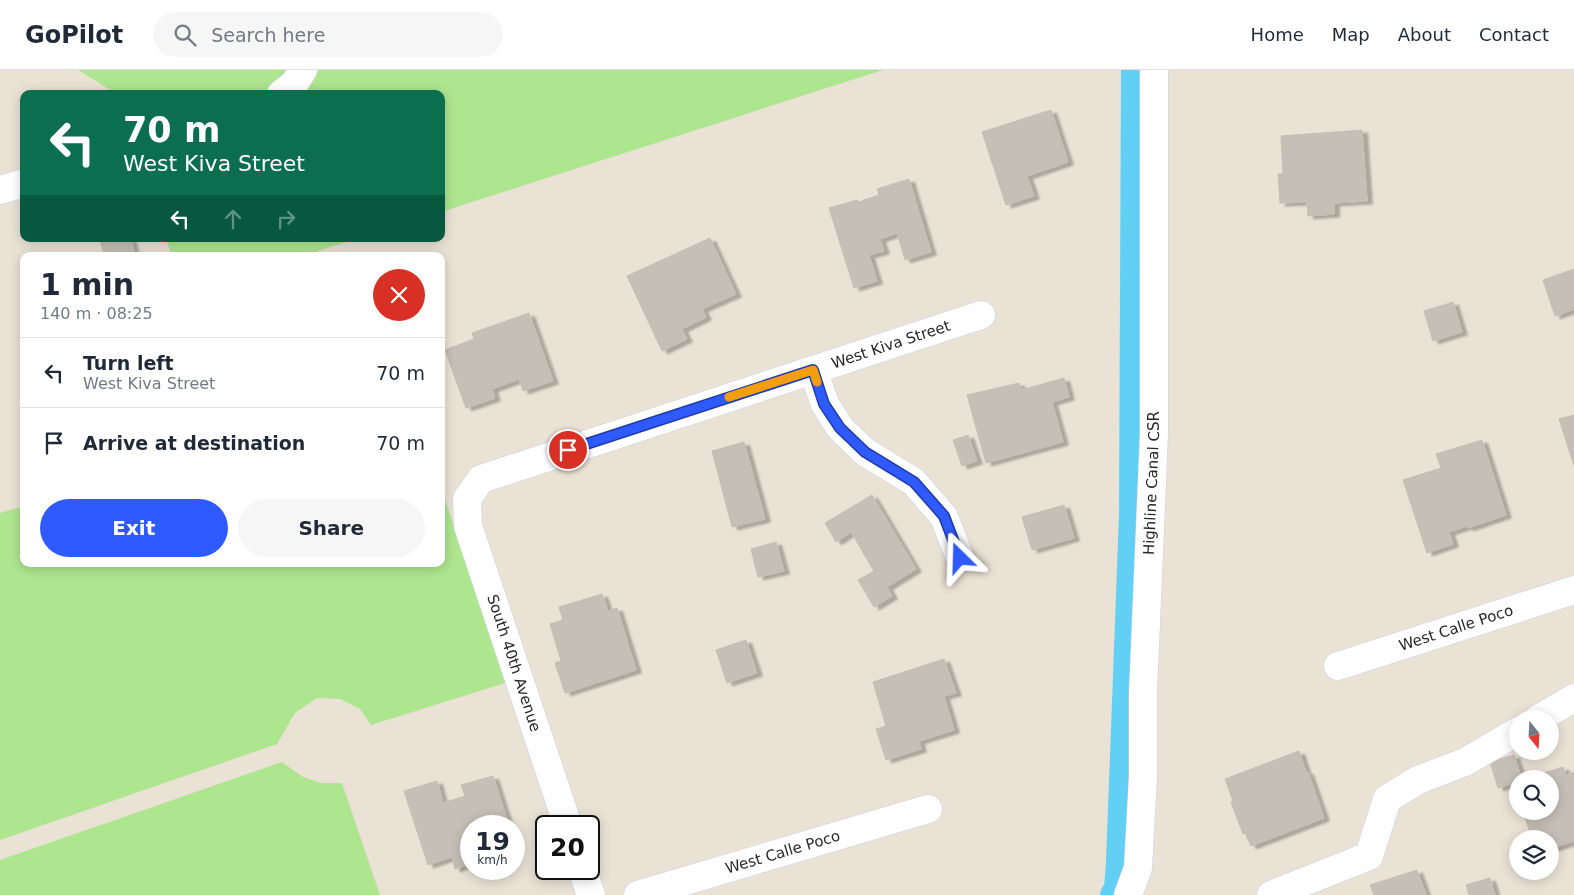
<!DOCTYPE html>
<html lang="en">
<head>
<meta charset="utf-8">
<style>
	body { margin:0; font-family:"DejaVu Sans",sans-serif; background:#f6f6f7; color:#1f2937; height:100vh; display:flex; flex-direction:column; font-size:19px; white-space:nowrap }
	* { box-sizing:border-box; margin:0 }
	p { font-size:16px; color:#747a83 }
	.icon { flex:none; width:28px; height:28px; fill:none; stroke:currentColor; stroke-width:2; stroke-linecap:round; stroke-linejoin:round }
	.map { position:relative; flex:1; overflow:hidden }
	.panel { position:absolute; left:20px; top:182px; width:425px; height:315px; display:flex; flex-direction:column; background:#fff; border-radius:10px; box-shadow:0 2px 12px #0003 }
	.panel>* { flex:none }
	.banner { position:absolute; left:20px; top:20px; width:425px; height:152px; border-radius:10px; box-shadow:0 2px 12px #0003; background:#0b6e4f; color:#fff; overflow:hidden }
	.needle { width:32px; rotate:162deg }
	.controls { position:absolute; left:1509px; top:640px; display:grid; gap:10px }
	.controls a { display:grid; place-items:center; width:50px; height:50px; border-radius:50%; background:#fff; box-shadow:0 2px 12px #0003; font-size:25px }
	.speed { position:absolute; left:460px; top:745px; display:flex; gap:10px; font-size:25px; font-weight:700; text-align:center }
	.speed>* { display:grid; place-content:center; width:65px; height:65px; border-radius:50%; background:#fff; box-shadow:0 2px 12px #0003; line-height:1 }
	.speed small { font-size:12px; font-weight:400 }
	.speed .limit { border:2px solid #111; border-radius:8px; background:#fff; color:#111 }
	.pin { position:absolute; display:grid; place-items:center; width:42px; height:42px; color:#fff; margin:-21px; border:2px solid #fff; border-radius:50%; box-shadow:0 1px 5px #0007 }
	.me { position:absolute; width:55px; margin:-28px; rotate:338deg; stroke-linejoin:round; filter:drop-shadow(0 0 4px #0008) }
	.turn { display:flex; align-items:center; gap:18px; height:105px; padding:0 20px; font-size:22px }
	.turn .icon { width:65px; height:65px; stroke-width:2.5 }
	.turn b { display:block; font-size:35px; line-height:42px }
	.lanes { display:flex; align-items:center; height:48px; padding:0 20px; background:#0003; justify-content:center; gap:25px; direction:ltr }
	.lanes .off { opacity:.35 }
	.round { display:grid; place-items:center; flex:none; width:52px; height:52px; border-radius:26px; background:#f6f6f7 }
	.headline { display:flex; align-items:center; justify-content:space-between; height:85px; padding:0 20px }
	h1 { font-size:30px; font-weight:600; line-height:38px }
	.cta { display:flex; gap:10px; margin-top:auto; padding:10px 20px }
	.cta a { flex:1; height:58px; border-radius:30px; background:#2f5aff; color:#fff; font-size:20px; font-weight:600; line-height:58px; text-align:center }
	.cta a+a { background:#f6f6f7; color:#1f2937 }
	ul { padding:0; list-style:none }
	li { display:flex; align-items:center; gap:15px; height:70px; padding:0 20px; border-top:1px solid #e0e1e3 }
	li div { flex:1 }
	li b { display:block; font-size:19px }
	li em { font-style:normal }
	header { display:flex; align-items:center; gap:30px; box-sizing:border-box; height:70px; padding:0 25px; background:#fff; border-bottom:1px solid #e0e1e3 }
	header strong { font-size:24px }
	nav { display:flex; gap:28px; margin-inline-start:auto; font-size:18px }
	.search { width:350px; height:45px; background:#f6f6f7; display:flex; align-items:center; gap:12px; box-sizing:border-box; padding:0 18px; border-radius:28px; color:#747a83; font-size:19px }
	.map>svg:first-child { display:block }
</style>
</head>
<body>
<header>
<strong>GoPilot</strong>
<div class="search"><svg class="icon" aria-label="search" viewBox="0 0 24 24"><circle cx="10" cy="10" r="6"/><path d="M15 15l6 6"/></svg>Search here</div>
<nav><a>Home</a><a>Map</a><a>About</a><a>Contact</a></nav>
</header>
<div class="map">
<svg width="1574" height="825" viewBox="0 0 1574 825">
	<defs>
		<filter id="shadow"><feDropShadow dx="5.5" dy="3" stdDeviation="1" flood-color="#0004"/></filter>
	</defs>
	<rect width="100%" height="100%" fill="#ebe2d6"/>
	<path fill="#aee58f" d="M78 0H293L285 11 266 24H117Z
		M319 0H883L441 142V24H295L312 11Z
		M166 169H356L317 181 319 186H172Z
		M441 428 446 432 505 613 371 655 360 639 340 629 317 628 295 643 277 674 0 770V443L24 436V494H441Z
		M282 692 303 707 321 713H342L380 825H0V790Z"/>
	<g fill="none" stroke-linecap="round" stroke-linejoin="round">
		<path stroke="#62d0f4" stroke-width="26" d="M1113 825 1117 818 1119 792 1132 444 1134 0"/>
	</g>
	<path fill="#c5bfb7" stroke="#c5beb1" filter="url(#shadow)" d="M1051 40 1068 92 1027 106 1034 126 1006 135 982 62Z
		M1362 60 1367 131 1334 133V144L1308 146 1307 132 1280 133 1278 104H1283L1281 66Z
		M909 109 931 182 905 190 897 163 880 169 884 181 869 185 877 211 854 218 829 138 857 130 858 132 879 125 877 119Z
		M710 168 736 224 702 239 706 247 682 259 687 269 662 281 627 206Z
		M100 169H131L135 186H104Z
		M1574 199V239L1555 246 1543 210Z
		M1453 232 1462 262 1433 271 1424 241Z
		M529 243 553 311 523 321 519 309 492 319 495 328 466 338 445 280 474 269 472 263Z
		M1064 308 1069 327 1052 332 1063 372 986 393 967 325 1019 313 1021 320Z
		M1574 345V396L1559 349Z
		M968 365 977 391 962 396 953 370Z
		M1482 370 1506 445 1468 458 1467 456 1449 462 1453 474 1427 483 1403 410 1441 398 1436 384Z
		M744 372 765 449 732 457 712 381Z
		M872 425 916 499 887 517 892 526 874 537 858 510 874 501 851 462 836 472 825 453Z
		M1064 435 1074 468 1032 480 1022 447Z
		M776 472 784 501 758 507 751 479Z
		M602 524 608 541 617 538 636 600 565 623 555 593 561 591 550 554 563 550 559 537Z
		M746 570 757 603 727 613 716 580Z
		M944 589 956 623 944 626 954 660 919 671 921 679 886 690 876 659 886 656 873 612Z
		M1299 681 1306 702H1308L1324 748 1251 776 1245 763 1243 764 1231 732 1233 731 1225 709Z
		M1514 685 1522 709H1518V724L1514 713 1498 718 1490 692Z
		M1563 697 1566 705 1574 702V771L1550 779V769H1532L1523 741H1550V709H1525Z
		M493 706 509 756H471V793L455 799 452 787 428 795 404 721 437 711 443 733 465 726 461 715Z
		M1417 800 1426 825H1374L1370 815Z
		M1490 808 1495 825H1469L1466 815Z"/>
	<g fill="none" stroke-linecap="round" stroke-linejoin="round">
		<defs>
			<g id="minor">
				<path d="M281 24 294 14 303 0"/>
				<path d="M0 120 24 113"/>
				<path d="M813 300 825 334 840 358 865 382 914 412 944 447 960 488"/>
				<path id="s1" d="M1338 596 1574 520"/>
				<path d="M1538 649 1574 628"/>
				<path id="s2" d="M568 756 468 456 467 429 481 409 981 245"/>
				<path d="M582 799 591 825"/>
				<path id="s3" d="M638 825 928 739"/>
				<path id="s4" d="M1128 825 1138 798 1143 707V624L1154 364V0"/>
				<path d="M1271 825 1369 786 1387 729 1418 710 1465 692 1518 661"/>
			</g>
		</defs>
		<use href="#minor" stroke="#ccd0e1" stroke-width="29"/>
		<use href="#minor" stroke="#fff" stroke-width="28"/>
	</g>
	<g fill="none" stroke-linecap="round" stroke-linejoin="round">
		<defs>
			<path id="route" d="M568 380 813 300 824 334 840 358 865 382 914 412 944 446 960 488"/>
		</defs>
		<use href="#route" stroke="#1f3aa6" stroke-width="12"/>
		<use href="#route" stroke="#2f5aff" stroke-width="9"/>
		<path stroke="#f59e0b" stroke-width="9" d="M729 327 813 300 817 312"/>
	</g>
	<g text-anchor="middle" dominant-baseline="central" stroke-width="5" stroke-linejoin="round" paint-order="stroke">
		<g font-size="15" fill="#272727" stroke="#fff">
			<text stroke="none"><textPath href="#s2" startOffset="799">West Kiva Street</textPath></text>
			<text stroke="none"><textPath href="#s4" startOffset="414">Highline Canal CSR</textPath></text>
			<text stroke="none"><textPath href="#s1" startOffset="124">West Calle Poco</textPath></text>
			<text transform="translate(514 593) rotate(72)">South 40th Avenue</text>
			<text stroke="none"><textPath href="#s3" startOffset="151">West Calle Poco</textPath></text>
		</g>
	</g>
</svg>
<div class="controls">
<a><svg class="needle" viewBox="-14 -14 28 28"><path d="M0-13l5 13h-10z" fill="#e53935"/><path d="M0 13l5-13h-10z" fill="#747a83"/></svg></a>
<a><svg class="icon" aria-label="search" viewBox="0 0 24 24"><circle cx="10" cy="10" r="6"/><path d="M15 15l6 6"/></svg></a>
<a><svg class="icon" aria-label="layers" viewBox="0 0 24 24"><path d="M12 4l9 5-9 5-9-5zM3 14l9 5 9-5"/></svg></a>
</div>
<div class="speed"><div>19<small>km/h</small></div><div class="limit">20</div></div>
<div class="pin" style="left:568px;top:380px;background:#d93025"><svg class="icon" aria-label="arrive" viewBox="0 0 24 24"><path d="M6 21V4h12l-3 4 3 4H6"/></svg></div>
<svg class="me" style="left:960px;top:488px" viewBox="-20 -20 40 40"><path d="M0-17L14 15 0 8-14 15z" fill="#2f5aff" stroke="#fff" stroke-width="4"/></svg>
<div class="banner">
<div class="turn"><svg class="icon" aria-label="left" viewBox="0 0 24 24"><path d="M17 20v-9H6M10 6l-5 5 5 5"/></svg><div><b>70 m</b>West Kiva Street</div></div>
<div class="lanes"><svg class="icon" aria-label="left" viewBox="0 0 24 24"><path d="M17 20v-9H6M10 6l-5 5 5 5"/></svg><svg class="icon off" aria-label="ahead" viewBox="0 0 24 24"><path d="M12 20V5M6 11l6-6 6 6"/></svg><svg class="icon off" aria-label="right" viewBox="0 0 24 24"><path d="M7 20v-9h11M14 6l5 5-5 5"/></svg></div>
</div>
<section class="panel">
<div class="headline"><div><h1>1 min</h1><p>140 m · 08:25</p></div><a class="round" style="background:#d93025;color:#fff"><svg class="icon" aria-label="close" viewBox="0 0 24 24"><path d="M6 6l12 12M18 6L6 18"/></svg></a></div>
<ul>
<li><svg class="icon" aria-label="left" viewBox="0 0 24 24"><path d="M17 20v-9H6M10 6l-5 5 5 5"/></svg><div><b>Turn left</b><p>West Kiva Street</p></div><em>70 m</em></li>
<li><svg class="icon" aria-label="arrive" viewBox="0 0 24 24"><path d="M6 21V4h12l-3 4 3 4H6"/></svg><div><b>Arrive at destination</b></div><em>70 m</em></li>
</ul>
<div class="cta"><a>Exit</a><a>Share</a></div>
</section>
</div>
</body>
</html>
